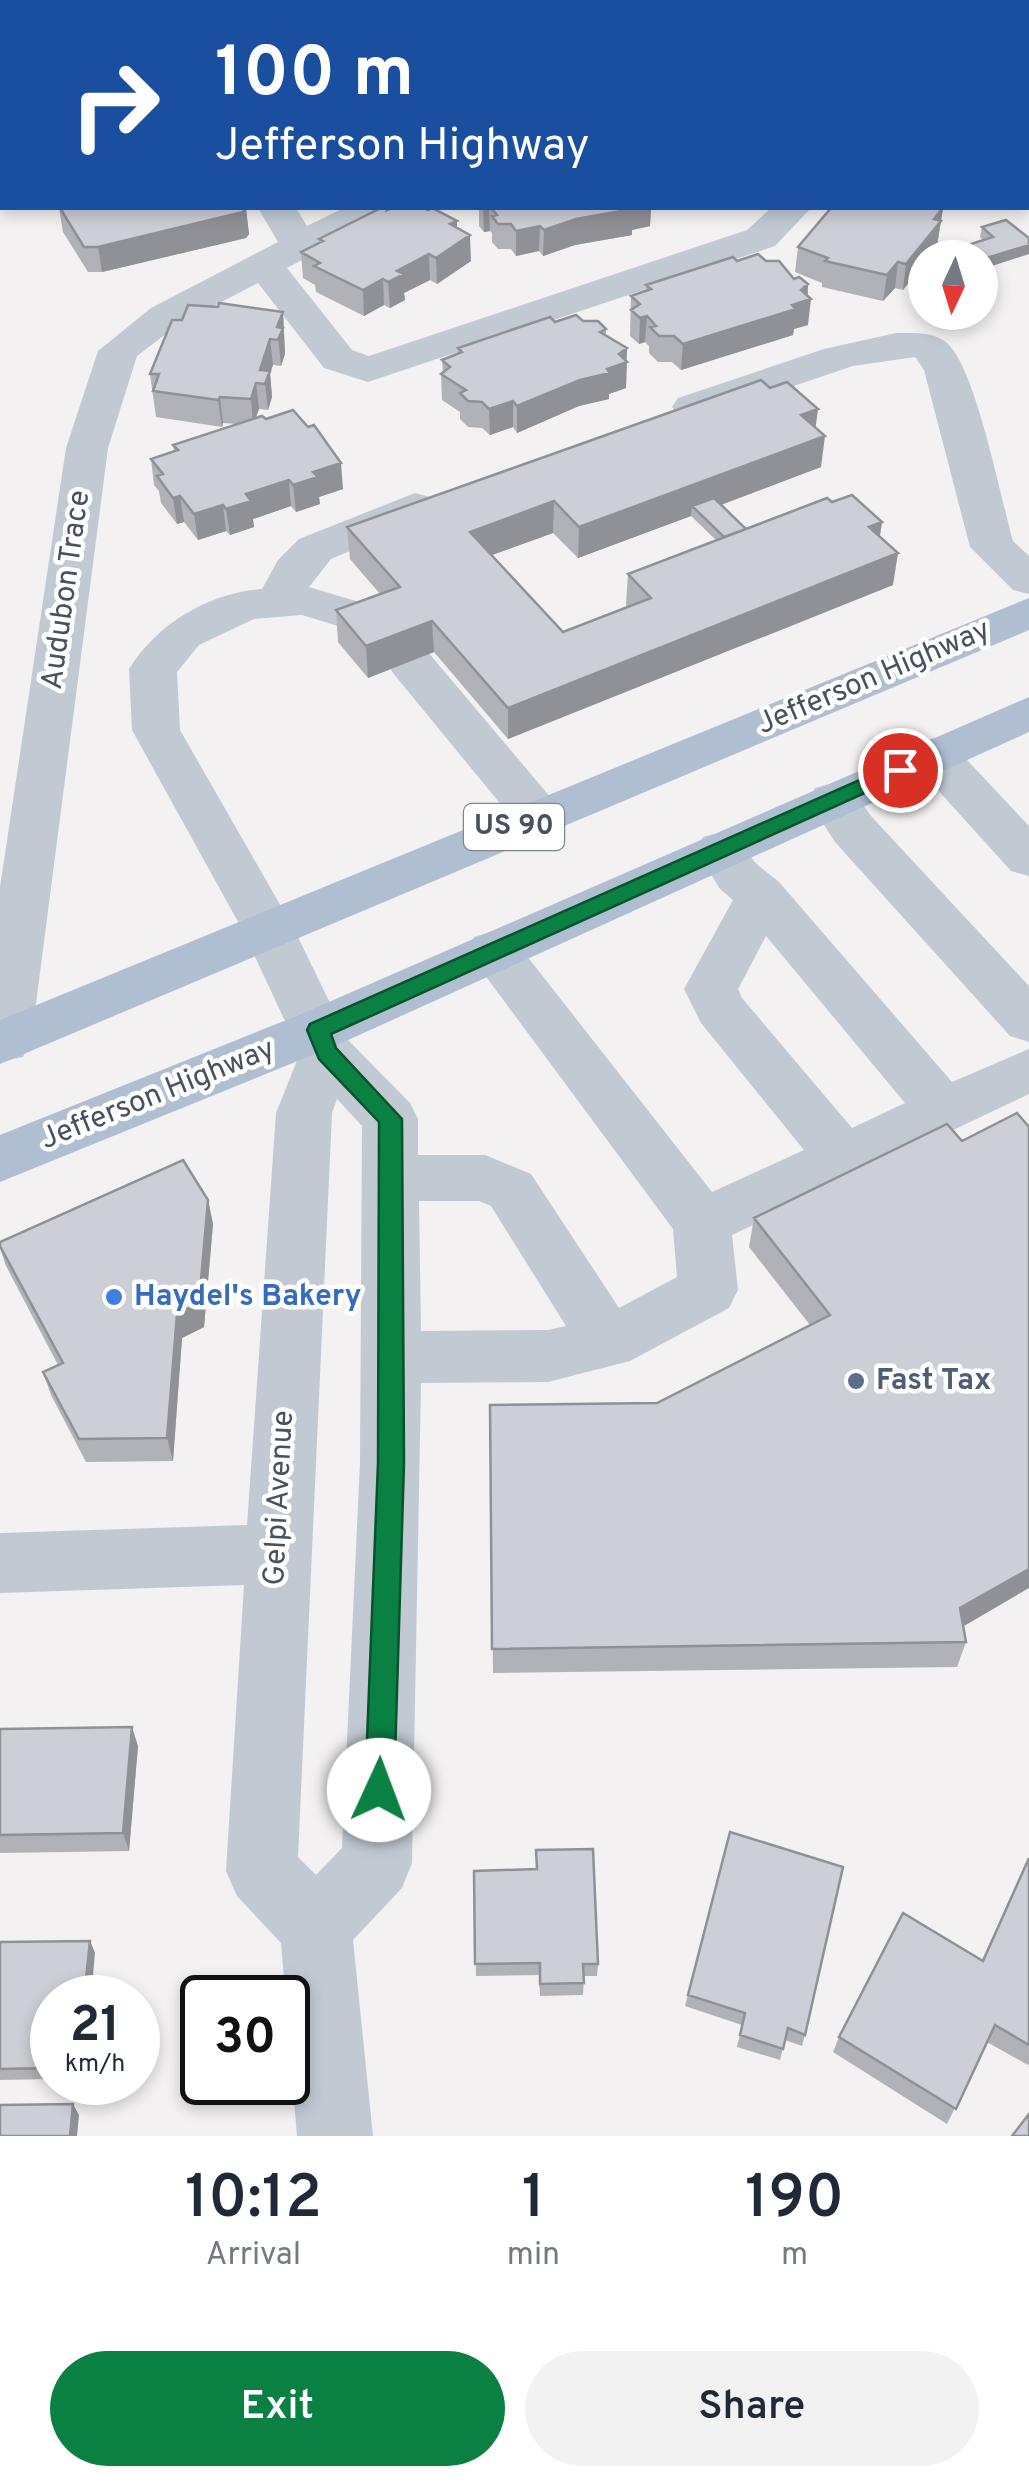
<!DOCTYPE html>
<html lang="en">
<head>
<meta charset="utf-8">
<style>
	body { margin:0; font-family:Overpass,sans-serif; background:#f2f2f3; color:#1f2937; height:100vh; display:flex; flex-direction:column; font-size:38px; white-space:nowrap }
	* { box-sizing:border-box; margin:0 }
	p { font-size:32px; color:#747a83 }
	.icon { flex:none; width:55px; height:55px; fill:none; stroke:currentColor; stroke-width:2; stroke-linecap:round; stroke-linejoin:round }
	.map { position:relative; height:2136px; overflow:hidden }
	.side { display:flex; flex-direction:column; background:#fff; flex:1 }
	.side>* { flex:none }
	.guide { position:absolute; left:0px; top:0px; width:1030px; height:210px; box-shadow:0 5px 15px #0003; background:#1a4fa0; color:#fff; overflow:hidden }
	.needle { width:65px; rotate:184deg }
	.fabs { position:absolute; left:908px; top:240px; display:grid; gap:20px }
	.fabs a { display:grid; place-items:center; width:90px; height:90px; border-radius:50%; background:#fff; box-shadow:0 5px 15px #0003; font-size:50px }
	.speed { position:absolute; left:30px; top:1975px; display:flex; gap:20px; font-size:50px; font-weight:700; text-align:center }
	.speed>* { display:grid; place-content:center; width:130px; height:130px; border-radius:50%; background:#fff; box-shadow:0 5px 15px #0003; line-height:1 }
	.speed small { font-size:25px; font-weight:400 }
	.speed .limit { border:5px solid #111; border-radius:15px; background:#fff; color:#111 }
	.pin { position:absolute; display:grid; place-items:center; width:85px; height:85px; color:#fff; margin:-42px; border:5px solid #fff; border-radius:50%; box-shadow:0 2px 10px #0007 }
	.me { position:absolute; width:110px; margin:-55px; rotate:2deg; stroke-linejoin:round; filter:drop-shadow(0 0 8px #0008) }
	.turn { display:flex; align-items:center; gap:35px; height:210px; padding:0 50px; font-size:45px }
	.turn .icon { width:130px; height:130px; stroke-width:2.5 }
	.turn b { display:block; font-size:70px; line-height:85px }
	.eta { display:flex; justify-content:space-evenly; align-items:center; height:170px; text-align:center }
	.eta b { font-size:60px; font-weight:600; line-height:70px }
	.primary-button { display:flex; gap:20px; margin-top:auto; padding:20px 50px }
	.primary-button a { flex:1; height:115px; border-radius:60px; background:#0b8043; color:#fff; font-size:40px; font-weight:600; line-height:115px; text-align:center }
	.primary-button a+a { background:#f2f2f3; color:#1f2937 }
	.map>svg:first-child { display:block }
</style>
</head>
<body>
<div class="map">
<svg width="1029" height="2136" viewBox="0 0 1029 2136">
	<rect width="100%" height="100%" fill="#f3f1f1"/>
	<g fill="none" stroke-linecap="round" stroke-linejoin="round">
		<path fill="#c1cad3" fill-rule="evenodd" d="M134 0H168L170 2H136Z
			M511 0H545L547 2H513Z
			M1028 101H1029V123H1028Z
			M258 208H296L307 226 344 208H391L385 216 287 268 352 350 369 356 747 230 771 208H811L775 246 368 382 324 368 258 283 179 324 137 356 108 448 31 1042 23 1057 0 1062V887L66 448 98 351 151 308 278 242Z
			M896 333C913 333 935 331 948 344 976 370 1001 499 1013 541L1029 556V594L1013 590 970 547 924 370 915 357 853 366 693 420 678 416 672 407 678 398 824 349Z
			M415 493 430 497 437 507 430 517 331 559 309 587 399 614 406 625 399 636 383 640 302 615 254 619 199 645 177 672 180 730 294 929 348 1040 410 1103 418 1119V1155H485L531 1174 619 1308 677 1277 673 1229 467 951 474 937 493 931 512 937 712 1192 804 1150 701 1023 684 989 733 900 720 889 696 850 703 837C733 828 737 839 754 861 761 869 771 875 779 882L952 1082 1029 1049V1094L732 1235 738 1290 729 1308 630 1361 548 1382 421 1383 412 1863 402 1888 353 1940 373 2136H297L281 1943 237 1896 226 1871 244 1585 0 1593V1533L247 1525 276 1113 300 1053 242 929 132 730 129 669C158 623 209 593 262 589L278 560 299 539ZM766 936 905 1103 852 1128 742 998 738 989ZM337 1099 362 1126 360 1463 342 1848 316 1875 298 1857 332 1113ZM419 1201H479L491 1206 566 1326 548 1330 421 1331Z
			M410 646 427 651 557 805 564 817 557 829 539 835 521 829 393 673 387 662 393 651Z
			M934 738 951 743 1029 826V876L1011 871 917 767 910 755 917 743Z
			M833 783 851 788 871 816 1029 986V1042L1010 1036 835 842 808 800 815 788Z"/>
		<path fill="#afbed1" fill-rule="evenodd" d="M1029 598V630L0 1064V1020Z
			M1029 697V732L337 1045 0 1182V1135L299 1015Z"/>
	</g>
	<path fill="#b0b2b8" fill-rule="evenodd" d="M185 0H355V2H185Z
		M59 208 246 209 249 234 246 238 102 272H88L63 232Z
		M479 208H651L650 226 632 230V235L575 245 543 256 539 251 516 256 511 249H498L492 242V233L490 231 484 232 479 226Z
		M943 208 937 246 925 258V261L903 290 895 288 883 301 822 287V283L795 272 798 247Z
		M388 210 457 228 471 261 437 284 430 280 404 293 405 300 390 308 384 305 364 316 316 292 315 285 303 278 301 252 319 243V239Z
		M1006 220 980 258H968L966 255 968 245 983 240 980 237 982 227Z
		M737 261H766L794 279 808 284V325L794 329 793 335 681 370 672 362H658L649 353V346L645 342 639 344 630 336 631 296 646 291V285Z
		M283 312 285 354 281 366 273 365 270 373 272 397 268 410 259 409 256 418 343 489 319 497 320 504 296 512 291 506 253 519 254 527 230 535 226 531 198 540 184 522 177 524 161 503 159 491 154 485 151 459 174 451 173 445 237 424 223 423 222 427 156 417 150 374 182 320Z
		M583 321 606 329V335L627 362 626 388 609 394V399L579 406 517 433 513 427 490 435 482 428 468 427 460 419V412L442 400 441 374 443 372 442 360 458 354V348L555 322Z
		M815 428 821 467 721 505 746 529 832 502 882 522 880 536 893 585 508 739 434 652 368 678 338 642 336 610 380 594 350 559 347 527ZM691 516 716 540 628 574 626 605 627 607 563 632 492 555 553 533 578 558Z
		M947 1124 963 1626 966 1642 957 1667 493 1673 490 1405 657 1403 810 1325 749 1247 754 1218Z
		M208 1200 213 1224 204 1327 182 1338 173 1461 86 1462 51 1395 43 1372 58 1365 6 1266 0 1248V1242Z
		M0 1729 138 1746 129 1851 0 1853Z
		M730 1832 805 2035 802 2046 785 2040 780 2060 737 2047 742 2025 685 2006Z
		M536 1850 598 1964 597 1976H584L583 1995 540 1996 539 1975 476 1976 474 1871 536 1869Z
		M1029 1858V2064L1028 2065 987 2042 947 2124 833 2052 839 2037 982 1960Z
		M90 1941 95 1953 52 1998V2079L0 2080V1942Z"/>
	<path fill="#909196" d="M254 0H355V2H241Z
		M742 0H762V2H737Z
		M0 29 2 43V54H0Z
		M483 208H489L490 231 484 232Z
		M630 208H651L650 226 632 230V235L575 245 543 256 544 230 576 219Z
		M943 208 937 246 928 258H925V261L903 290 906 264 934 219Z
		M246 209 249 234 246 238 102 272 98 247Z
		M457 221V244L470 235 471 261 437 284 436 258 450 224Z
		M540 226 539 251 516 256V231Z
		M1029 245V254L980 270V260Z
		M429 254 430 280 404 293 405 300 390 308 388 282 397 271Z
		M898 262 895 288 883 301 887 275Z
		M383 279 384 305 364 316 363 290Z
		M808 284 807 300 811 299 808 325 794 329 793 335 681 370 683 344 792 305 801 290Z
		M283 312 285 354 281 366 277 327Z
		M647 316 645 342 639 344 640 318Z
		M270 339 273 365 270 373 272 397 268 410 265 384 260 370Z
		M627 348 626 388 609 394V399L579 406 517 433V406L607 369Z
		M256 383 259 409 253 425 251 399Z
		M220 397 223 423 222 427 218 400Z
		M513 401V427L490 435 489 409Z
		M818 409 814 440 801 415Z
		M825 436 821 467 699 513 692 506 691 516 578 558 579 527Z
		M341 463 343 489 319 497 320 504 296 512 293 485 313 472Z
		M289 480 291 506 253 519 254 527 230 535 226 509 246 494Z
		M180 496 184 522 177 524 173 498Z
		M554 501 553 533 470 563V532Z
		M223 505 226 531 198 540 194 514Z
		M882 522 877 553 869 527Z
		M898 553 893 585 508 739V708Z
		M432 621 434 652 368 678 366 646Z
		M208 1200 213 1224 204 1327 182 1338 173 1461 167 1438 177 1314Z
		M1029 1569V1588L952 1633 960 1608Z
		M132 1727 138 1746 129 1851 123 1833Z
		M90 1941 95 1953 91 1998H84Z
		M73 2104 79 2115 77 2136H70Z"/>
	<path fill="#cdcfd6" stroke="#909196" stroke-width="2.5" d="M0 0H130L131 2H2V33L0 29Z
		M199 0H254L241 2H200Z
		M397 0H479L482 2H400Z
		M626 0H745L746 1 737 2H630Z
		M1029 14V38H1028V15Z
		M1028 145H1029V174H1028Z
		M60 208H244L246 209 243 212 98 247H84Z
		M381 208H388L387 210 392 208H424L428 210 432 208 457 221 450 224 470 235 436 258 429 254 397 271 404 274 388 282 383 279 363 290 314 266 320 263 301 252 323 241 319 239Z
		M491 208H631L633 209 576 219 544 230 540 226 516 231 511 224H498L492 216 497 215Z
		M831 208H943L934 219 941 221 906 264 898 262 887 275 825 261 828 258 798 247Z
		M1006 220 1029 238V245L980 260V258H977L968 245 993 237 982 227Z
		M758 254 766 261H779L794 279 799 277 808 284 801 290 811 299 792 305 796 309 683 344 674 336H659L650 327 656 326 647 316 640 318 631 310 640 304 631 296 651 289 646 285 733 257 737 261Z
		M219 303 283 312 277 327 283 328 278 340 270 339 260 370 270 371 265 384 256 383 251 399 220 397 218 400 153 391 159 374H150L172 320H182L188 305 218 307Z
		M576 315 583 321H598L606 329 600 332 627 348 619 354 627 362 607 369 610 373 580 380 517 406 513 401 489 409 482 402 468 401 460 393 466 390 441 374 450 367 442 360 462 352 458 348 550 317 555 322Z
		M761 380 770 388 787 382 818 409 801 415 825 436 579 527 554 501 470 532 563 632 651 598 628 574 827 498 832 502 852 495 882 522 869 527 898 553 508 708 432 621 366 646 336 610 400 587 347 527Z
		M293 410 308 427 314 425 341 463 313 472 318 477 293 485 289 480 246 494 251 501 226 509 223 505 194 514 180 496 173 498 157 476 163 474 151 459 178 450 173 445 262 416 266 419Z
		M714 498 746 529 724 537 692 506Z
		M1017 1113 1029 1127V1569L960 1608 966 1642 492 1649 490 1405 657 1403 830 1315 754 1218 947 1124 962 1141Z
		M183 1160 208 1200 199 1303 177 1314 167 1438 79 1439 43 1372 63 1363 0 1246V1242Z
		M132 1727 123 1833 0 1835V1729Z
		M730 1832 843 1867 805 2035 788 2028 783 2049 740 2035 745 2013 688 1995Z
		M593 1849 598 1964H583L584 1983 540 1984V1963L475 1964 474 1871 537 1869 536 1850Z
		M1029 1858V2045L995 2025 956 2109 839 2037 903 1913 983 1961Z
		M90 1941 84 1998H52V2068L0 2069V1942Z
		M73 2104 70 2136H0V2105Z
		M1029 2114V2136H1012Z"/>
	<path fill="#0b8043" stroke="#07532c" stroke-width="2.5" d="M900 762 907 765V774L331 1034 336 1048 402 1119 404 1463 394 1790 389 1800 379 1804 369 1800 365 1790 378 1463 379 1122 319 1059 307 1030 310 1024Z"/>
	<circle fill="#3f7fe0" stroke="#fff" stroke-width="4" cx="114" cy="1297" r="10"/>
	<circle fill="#5c6f8a" stroke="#fff" stroke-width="4" cx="856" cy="1381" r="10"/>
	<g text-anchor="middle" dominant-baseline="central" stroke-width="9" stroke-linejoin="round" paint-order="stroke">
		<rect fill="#fff" stroke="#7e8690" stroke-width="2.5" x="464" y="804" width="100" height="46" rx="8"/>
		<g font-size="28" font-weight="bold" fill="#475260">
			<text x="514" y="827">US 90</text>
		</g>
		<g font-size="30" fill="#475260" stroke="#fff">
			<text transform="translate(67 590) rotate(-82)">Audubon Trace</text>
			<text transform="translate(874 678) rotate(-23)">Jefferson Highway</text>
			<text transform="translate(158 1095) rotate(-22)">Jefferson Highway</text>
			<text transform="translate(280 1498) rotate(-87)">Gelpi Avenue</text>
		</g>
		<g font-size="30" font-weight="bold" fill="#366cbe" stroke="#fff" text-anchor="start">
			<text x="134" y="1297">Haydel's Bakery</text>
		</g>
		<g font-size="30" font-weight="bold" fill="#4e5e75" stroke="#fff" text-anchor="start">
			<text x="876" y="1381">Fast Tax</text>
		</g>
	</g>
</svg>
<div class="fabs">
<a><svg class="needle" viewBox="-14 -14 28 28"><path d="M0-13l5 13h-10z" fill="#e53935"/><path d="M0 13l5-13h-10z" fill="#747a83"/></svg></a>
</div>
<div class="speed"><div>21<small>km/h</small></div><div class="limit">30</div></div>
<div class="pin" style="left:900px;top:770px;background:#d93025"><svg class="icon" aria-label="arrive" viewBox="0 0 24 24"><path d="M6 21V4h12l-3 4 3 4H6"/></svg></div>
<svg class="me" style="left:379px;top:1790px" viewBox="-20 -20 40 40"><circle r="19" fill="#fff"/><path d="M0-13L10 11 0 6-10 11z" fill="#0b8043"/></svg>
<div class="guide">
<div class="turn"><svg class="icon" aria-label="right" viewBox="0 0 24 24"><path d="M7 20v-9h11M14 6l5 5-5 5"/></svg><div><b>100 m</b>Jefferson Highway</div></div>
</div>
</div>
<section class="side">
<div class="eta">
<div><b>10:12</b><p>Arrival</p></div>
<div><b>1</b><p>min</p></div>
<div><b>190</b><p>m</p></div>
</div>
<div class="primary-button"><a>Exit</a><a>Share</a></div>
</section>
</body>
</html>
